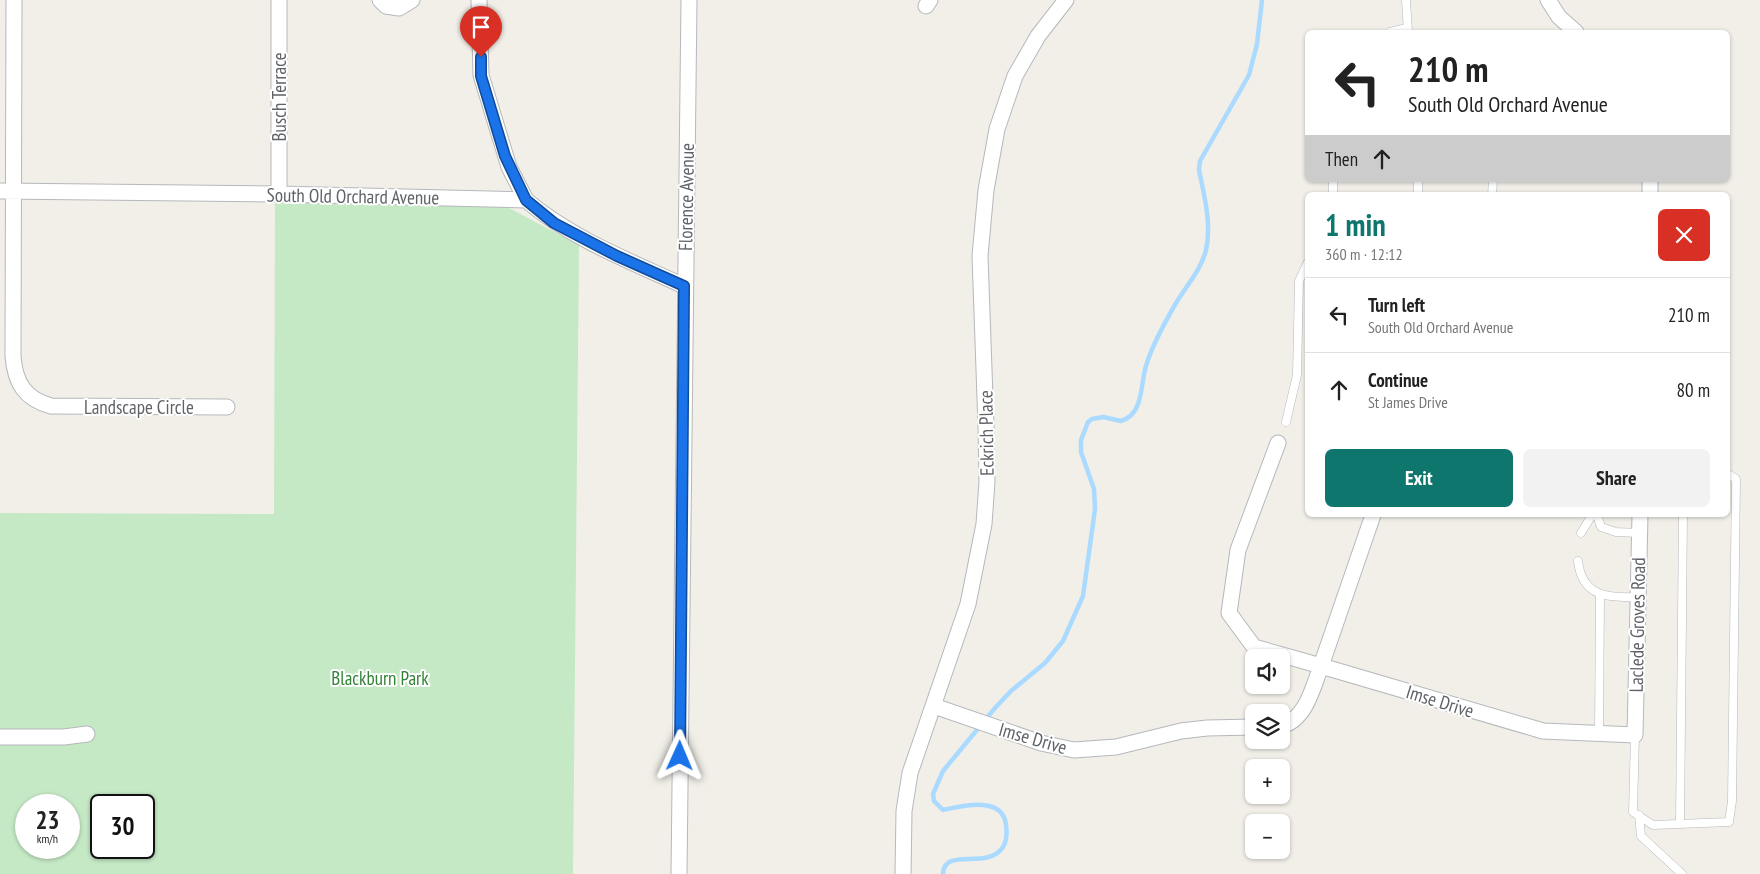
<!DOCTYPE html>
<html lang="en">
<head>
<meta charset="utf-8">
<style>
	body { margin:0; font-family:"PT Sans Narrow",sans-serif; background:#f2f2f2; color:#222; height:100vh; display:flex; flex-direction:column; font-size:19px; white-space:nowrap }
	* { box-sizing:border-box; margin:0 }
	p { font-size:16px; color:#767676 }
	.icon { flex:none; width:28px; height:28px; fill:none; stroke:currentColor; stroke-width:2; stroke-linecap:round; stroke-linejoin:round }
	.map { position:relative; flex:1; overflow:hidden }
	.panel { position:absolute; left:1305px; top:192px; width:425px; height:325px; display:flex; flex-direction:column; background:#fff; border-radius:8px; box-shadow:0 1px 4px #0004 }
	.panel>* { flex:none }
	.guide { position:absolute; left:1305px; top:30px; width:425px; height:152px; border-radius:8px; box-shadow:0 1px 4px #0004; background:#fff; color:#222; overflow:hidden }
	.fabs { position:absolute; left:1245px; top:649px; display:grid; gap:10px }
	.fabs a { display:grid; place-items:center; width:45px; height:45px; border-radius:8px; background:#fff; box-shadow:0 1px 4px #0004; font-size:25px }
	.speed { position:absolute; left:15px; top:794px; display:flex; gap:10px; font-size:25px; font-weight:700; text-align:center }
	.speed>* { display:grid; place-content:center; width:65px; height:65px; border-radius:50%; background:#fff; box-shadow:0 1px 4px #0004; line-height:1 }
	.speed small { font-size:12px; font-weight:400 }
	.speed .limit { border:2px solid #111; border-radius:8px; background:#fff; color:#111 }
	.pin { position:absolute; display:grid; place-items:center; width:42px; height:42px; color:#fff; margin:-51px -21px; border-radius:50% 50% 50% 0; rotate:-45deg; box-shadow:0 0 5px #0007 }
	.pin .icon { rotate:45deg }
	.me { position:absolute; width:55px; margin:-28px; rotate:1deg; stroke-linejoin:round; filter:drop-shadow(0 0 4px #0008) }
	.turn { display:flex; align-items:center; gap:18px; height:105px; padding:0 20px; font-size:22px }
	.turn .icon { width:65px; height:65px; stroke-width:2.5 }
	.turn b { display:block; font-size:35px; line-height:42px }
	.then { display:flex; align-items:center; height:48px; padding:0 20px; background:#0003; gap:10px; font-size:19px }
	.round { display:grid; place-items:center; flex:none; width:52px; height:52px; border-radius:8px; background:#f2f2f2 }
	.summary { display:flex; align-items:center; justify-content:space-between; height:85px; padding:0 20px }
	h1 { font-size:30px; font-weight:800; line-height:38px; color:#0f766e }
	.action { display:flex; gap:10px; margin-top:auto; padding:10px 20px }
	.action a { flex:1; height:58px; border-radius:8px; background:#0f766e; color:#fff; font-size:20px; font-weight:800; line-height:58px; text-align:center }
	.action a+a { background:#f2f2f2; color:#222 }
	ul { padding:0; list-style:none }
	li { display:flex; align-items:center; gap:15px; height:75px; padding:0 20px; border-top:1px solid #e0e0e0 }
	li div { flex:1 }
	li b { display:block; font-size:19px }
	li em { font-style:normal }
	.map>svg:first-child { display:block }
</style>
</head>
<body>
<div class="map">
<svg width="1760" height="874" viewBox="0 0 1760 874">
	<rect width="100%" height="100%" fill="#f1efe8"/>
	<path fill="#c5e8c5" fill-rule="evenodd" d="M275 199 507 207 579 245 573 874H0V513L274 514ZM26 805H69V848H26ZM101 805H144V848H101Z"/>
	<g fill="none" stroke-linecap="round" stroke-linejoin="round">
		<path stroke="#aadaff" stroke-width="4.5" d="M943 874C944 846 987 871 1003 847 1007 840 1007 832 1006 825 1003 795 962 806 943 810L934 801 933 794 943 771 995 708 1011 691 1045 663 1063 641 1083 596 1095 509 1094 489 1081 452V440L1088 422 1092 419 1103 417 1121 421C1144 414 1140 385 1146 366 1152 345 1165 322 1176 303 1186 286 1201 270 1206 250 1212 224 1204 195 1199 170L1200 161 1249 75 1257 44 1262 0"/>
		<defs>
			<path id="service" d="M1406 0 1408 32
				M1390 32 1407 28
				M1418 180V195
				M1333 195V180
				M1492 195 1493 180
				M1286 422 1297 375 1299 281 1308 262
				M1597 515 1601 527 1616 532 1639 533
				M1581 533 1592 515
				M1578 561C1582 597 1608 598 1638 597
				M1599 734 1600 595
				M1635 735 1633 812 1653 825 1729 822 1732 801 1736 479 1728 474
				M1639 815 1641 836 1682 874
				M1680 824 1683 515"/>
			<path id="minor" d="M14 0 13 356C15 383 25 399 51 406L227 407
				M279 0V194
				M380 0 386 6 399 8 412 0
				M479 0 481 75 509 167 526 200
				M1548 0 1559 17 1576 32
				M926 6 930 0
				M0 191 279 194 526 200C572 239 630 261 684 286
				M1650 195V180
				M1278 443 1238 550 1229 613 1254 647 1321 666 1373 515
				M934 706 1041 743 1074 750 1116 747 1181 731 1207 728 1254 727
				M1281 726C1306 720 1313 687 1321 666L1543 731 1635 735 1640 515
				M0 737H64L87 734
				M679 874 689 0
				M903 874 904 811 910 773 968 604 984 524 987 482 986 426 980 256 986 190 997 129 1015 76 1038 36 1066 0"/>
		</defs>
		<use href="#service" stroke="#b5b8bc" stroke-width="9"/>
		<use href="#minor" stroke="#b5b8bc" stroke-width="17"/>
		<use href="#service" stroke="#fff" stroke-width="8"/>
		<use href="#minor" stroke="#fff" stroke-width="15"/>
	</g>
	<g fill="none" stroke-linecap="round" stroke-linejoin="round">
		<defs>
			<path id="route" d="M481 57V76L505 156 526 200 554 223 617 256 684 286 680 756"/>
		</defs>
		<use href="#route" stroke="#114b97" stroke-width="12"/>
		<use href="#route" stroke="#1a73e8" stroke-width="9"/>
	</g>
	<g text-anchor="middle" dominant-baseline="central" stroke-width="4" stroke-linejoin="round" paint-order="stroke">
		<g font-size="19" fill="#5f6368" stroke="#fff">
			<text transform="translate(279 97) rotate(-90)">Busch Terrace</text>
			<text transform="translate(353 196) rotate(1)">South Old Orchard Avenue</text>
			<text transform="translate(686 197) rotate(-89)">Florence Avenue</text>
			<text x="139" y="407">Landscape Circle</text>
			<text transform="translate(986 433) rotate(-91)">Eckrich Place</text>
			<text transform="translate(1637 625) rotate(-89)">Laclede Groves Road</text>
			<text transform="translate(1440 701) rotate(17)">Imse Drive</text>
			<text transform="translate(1033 738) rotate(16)">Imse Drive</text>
		</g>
		<g font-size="19" fill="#348238" stroke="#fff">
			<text x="380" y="678">Blackburn Park</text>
		</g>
	</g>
</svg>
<div class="fabs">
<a><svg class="icon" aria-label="sound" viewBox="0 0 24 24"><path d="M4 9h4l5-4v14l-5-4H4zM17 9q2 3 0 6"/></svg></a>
<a><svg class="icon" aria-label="layers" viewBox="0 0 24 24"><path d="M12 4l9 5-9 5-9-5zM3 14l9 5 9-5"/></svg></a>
<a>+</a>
<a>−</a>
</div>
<div class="speed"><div>23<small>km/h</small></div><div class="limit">30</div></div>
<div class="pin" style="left:481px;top:57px;background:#d93025"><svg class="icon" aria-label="arrive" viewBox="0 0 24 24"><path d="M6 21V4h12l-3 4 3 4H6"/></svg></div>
<svg class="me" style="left:680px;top:756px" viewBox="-20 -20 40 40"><path d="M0-17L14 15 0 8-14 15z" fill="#1a73e8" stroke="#fff" stroke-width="4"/></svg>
<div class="guide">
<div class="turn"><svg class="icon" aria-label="left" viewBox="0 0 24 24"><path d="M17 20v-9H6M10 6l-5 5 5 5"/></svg><div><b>210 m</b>South Old Orchard Avenue</div></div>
<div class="then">Then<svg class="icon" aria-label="ahead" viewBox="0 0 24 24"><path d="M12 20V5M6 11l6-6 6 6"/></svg></div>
</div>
<section class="panel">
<div class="summary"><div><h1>1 min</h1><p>360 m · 12:12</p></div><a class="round" style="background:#d93025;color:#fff"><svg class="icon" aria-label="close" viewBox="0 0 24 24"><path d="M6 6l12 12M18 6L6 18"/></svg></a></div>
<ul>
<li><svg class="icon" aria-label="left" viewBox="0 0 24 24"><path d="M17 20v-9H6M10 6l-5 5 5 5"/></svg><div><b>Turn left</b><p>South Old Orchard Avenue</p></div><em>210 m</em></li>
<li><svg class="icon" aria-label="ahead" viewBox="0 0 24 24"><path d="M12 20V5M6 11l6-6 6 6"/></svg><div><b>Continue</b><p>St James Drive</p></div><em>80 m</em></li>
</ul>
<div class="action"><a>Exit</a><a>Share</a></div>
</section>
</div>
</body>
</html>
